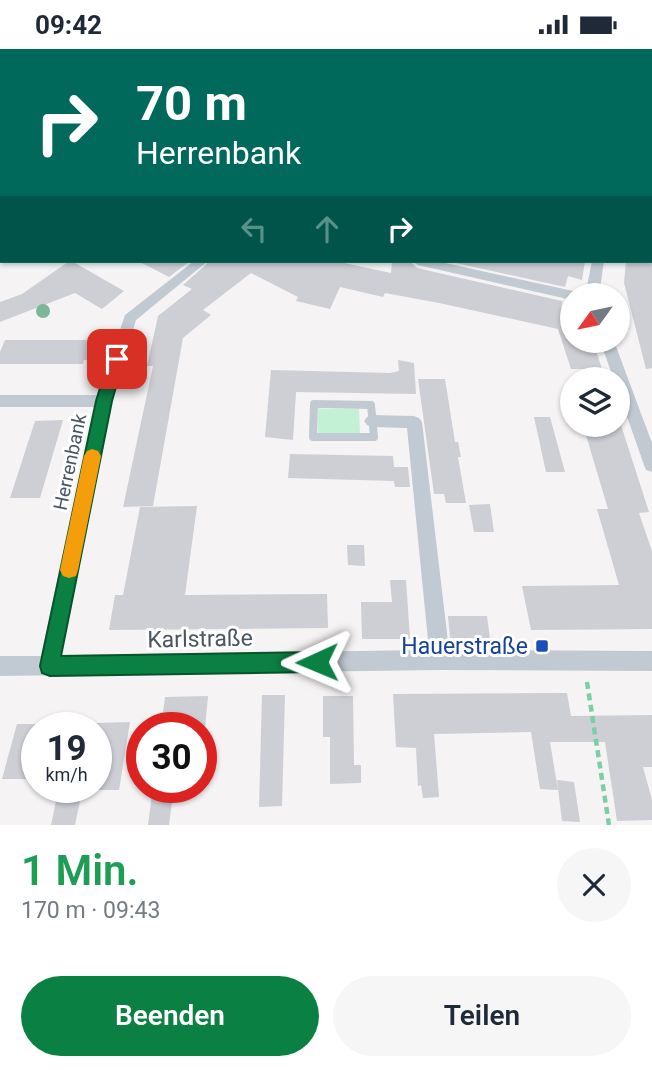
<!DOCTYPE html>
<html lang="de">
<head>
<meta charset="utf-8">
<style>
	body { margin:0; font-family:Roboto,sans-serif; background:#f6f6f7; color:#1f2937; height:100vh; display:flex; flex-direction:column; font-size:26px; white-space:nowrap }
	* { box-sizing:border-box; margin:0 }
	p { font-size:23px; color:#747a83 }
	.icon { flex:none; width:38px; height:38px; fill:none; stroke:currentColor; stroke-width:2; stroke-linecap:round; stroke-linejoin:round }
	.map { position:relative; height:776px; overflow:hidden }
	.sheet { display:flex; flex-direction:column; background:#fff; flex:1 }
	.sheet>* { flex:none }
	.banner { position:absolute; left:0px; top:0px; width:653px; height:214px; box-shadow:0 2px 5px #0004; background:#00695c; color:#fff; overflow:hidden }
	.needle { width:46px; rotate:237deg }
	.controls { position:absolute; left:560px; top:234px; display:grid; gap:14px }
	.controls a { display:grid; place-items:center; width:70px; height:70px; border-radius:50%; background:#fff; box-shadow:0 2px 5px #0004; font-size:35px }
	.speed { position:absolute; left:21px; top:663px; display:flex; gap:14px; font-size:35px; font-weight:700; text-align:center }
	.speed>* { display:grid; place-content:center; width:91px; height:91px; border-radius:50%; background:#fff; box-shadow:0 2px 5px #0004; line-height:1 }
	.speed small { font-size:18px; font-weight:400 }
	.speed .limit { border:10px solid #d22; background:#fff; color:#111 }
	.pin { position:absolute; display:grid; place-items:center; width:60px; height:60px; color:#fff; margin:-30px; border-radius:14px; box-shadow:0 4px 10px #0006 }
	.me { position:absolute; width:77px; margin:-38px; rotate:269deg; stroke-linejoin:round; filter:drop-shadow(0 0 5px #0008) }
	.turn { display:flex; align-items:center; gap:24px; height:147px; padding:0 21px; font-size:32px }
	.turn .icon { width:91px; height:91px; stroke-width:2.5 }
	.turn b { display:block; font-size:49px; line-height:60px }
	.lanes { display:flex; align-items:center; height:66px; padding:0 21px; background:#0003; justify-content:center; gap:35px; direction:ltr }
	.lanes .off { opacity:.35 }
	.round { display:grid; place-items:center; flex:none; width:74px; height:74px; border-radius:37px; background:#f6f6f7 }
	.head { display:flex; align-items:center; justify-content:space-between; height:119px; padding:0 21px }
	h1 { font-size:42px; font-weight:600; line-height:52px; color:#1e9e55 }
	.cta { display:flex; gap:14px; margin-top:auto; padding:14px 21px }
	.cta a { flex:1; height:80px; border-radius:42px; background:#0b8043; color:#fff; font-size:28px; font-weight:600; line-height:80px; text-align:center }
	.cta a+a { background:#f6f6f7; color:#1f2937 }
	.status { display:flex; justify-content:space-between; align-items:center; height:49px; padding:0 35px; background:#fff; direction:ltr }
	.status svg { height:19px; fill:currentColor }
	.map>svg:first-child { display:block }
</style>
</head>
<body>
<div class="status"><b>09:42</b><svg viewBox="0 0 49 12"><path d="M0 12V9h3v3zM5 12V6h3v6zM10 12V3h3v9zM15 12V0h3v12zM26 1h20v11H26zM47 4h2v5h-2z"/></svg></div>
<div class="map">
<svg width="652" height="776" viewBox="0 0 652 776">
	<rect width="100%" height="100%" fill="#f5f3f3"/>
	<path fill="#c3f1d5" d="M149 0H652V43L651 45V2Z
		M318 360H359L360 385 318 384Z"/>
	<path fill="#cdcfd5" d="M138 212H190L169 228Z
		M210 212H335L391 224 392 212H410L417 219 562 252 561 260 572 263V292H593L602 320H571L558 280 439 254 385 244 383 248 340 238 330 260 296 252 298 248 251 224 203 261 211 266 183 289 153 457 123 458 153 317H147L158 267 192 240 183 236Z
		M447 212H585L582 231 568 227 565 238Z
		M626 212H652V319L646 320 624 234Z
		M68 213 75 214 124 242 102 260 75 244 0 273V253L22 245Z
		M5 291H90L97 292 92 311H84L83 315H0V303Z
		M398 311 414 314 416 345 296 343 293 391 265 388 271 321 390 324 399 322Z
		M418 330H445L455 393H458L461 408H458L466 454H446L444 445H434Z
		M534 368H550L565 423H546Z
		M63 371 40 449H10L35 372Z
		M583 376H621L649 463 639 464 652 502V580L531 581 522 537 619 536 597 460H608Z
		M290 405 393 407 394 418H408L410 438H395L394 432 288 429Z
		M490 455 494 483H474L469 456Z
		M197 457 185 546 327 545 328 579 109 581 115 546H123L140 458Z
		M347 496H364L365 517 348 516Z
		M390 531H406L410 590H362L361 553H392Z
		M448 567H487L490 590 450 589Z
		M567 644 571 667 652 666V718H643L652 751V771L617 772 605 693H550L558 741 540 740 531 683 434 685 439 748 423 749 421 736 418 737 416 699 396 698 393 645Z
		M262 646H285L282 757 259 758Z
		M208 647 205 679H161L165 648Z
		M323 647H353L354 716H361V734L330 735V688H323Z
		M130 673 119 741H96V674Z
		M17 675H37V730H2Z
		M557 731 574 733 580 773 562 772Z
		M59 738H83L75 776H51Z
		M153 738H174L169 776H148Z"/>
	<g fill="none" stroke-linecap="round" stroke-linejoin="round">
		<path stroke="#7ad0a6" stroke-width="2.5" stroke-dasharray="3.5 2.5" stroke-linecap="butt" d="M282 0 287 2
			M316 0 322 2
			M409 0 415 2
			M601 0 608 2
			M176 2 180 0
			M202 2 205 0
			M258 2 261 0"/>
		<path stroke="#7ad0a6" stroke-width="4.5" stroke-dasharray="7 4.5" stroke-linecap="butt" d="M587 633 609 776"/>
		<path stroke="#c1cad2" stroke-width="8" d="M314 355 371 356 374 388H313Z"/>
		<path fill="#c1cad2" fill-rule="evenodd" d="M13 0H25L12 2Z
			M140 0H153L154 2H142Z
			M0 1 2 2V8L0 7Z
			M652 49V57H651V49Z
			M0 53H2L0 60Z
			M0 70H2V76H0Z
			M0 131H2L0 138Z
			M194 212H208L136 271 112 352 61 606 429 601 407 379 372 378 367 376 364 372 367 368 372 366 414 367 419 369 422 373 449 601 652 602V622L440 621 0 627V607H41L95 358H0V346H98L125 266Z
			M412 212H436L573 242 580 247H572V251L418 216Z
			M592 212H604L599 247H585Z
			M600 292H614L652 394V423L646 421 644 416 618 342V331H614Z"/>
	</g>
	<circle fill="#7bb799" cx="43" cy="262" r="7"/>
	<path fill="#0b8043" stroke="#07532c" stroke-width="2" d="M117 305 124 310 112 352 61 607 317 603 324 606 327 613 324 620 317 623 50 627 42 624 40 617 96 352 109 310Z"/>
	<path fill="#f59e0b" d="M92 400 98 402 101 407 78 521 76 527 69 529 63 527 60 521 84 407 87 402Z"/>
	<rect fill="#1a4fb4" stroke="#fff" stroke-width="2.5" x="535" y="590" width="14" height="14" rx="3.5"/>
	<g text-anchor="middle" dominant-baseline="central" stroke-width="6" stroke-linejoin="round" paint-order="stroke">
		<g font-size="19" fill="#4a5661" stroke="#fff">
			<text transform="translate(70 413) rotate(-78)">Herrenbank</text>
		</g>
		<g font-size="23" fill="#4a5661" stroke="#fff">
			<text transform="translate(200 590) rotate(-1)">Karlstraße</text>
		</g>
		<g font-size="23" fill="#164399" stroke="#fff" text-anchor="end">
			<text x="528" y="597">Hauerstraße</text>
		</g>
	</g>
</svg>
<div class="controls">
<a><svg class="needle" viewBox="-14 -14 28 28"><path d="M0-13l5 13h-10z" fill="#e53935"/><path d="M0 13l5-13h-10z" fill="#747a83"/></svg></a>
<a><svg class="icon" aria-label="layers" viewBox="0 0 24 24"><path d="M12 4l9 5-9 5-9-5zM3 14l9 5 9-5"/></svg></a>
</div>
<div class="speed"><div>19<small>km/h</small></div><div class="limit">30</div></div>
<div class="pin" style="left:117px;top:310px;background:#d93025"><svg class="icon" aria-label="arrive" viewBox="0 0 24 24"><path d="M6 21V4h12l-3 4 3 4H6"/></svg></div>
<svg class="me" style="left:317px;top:613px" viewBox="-20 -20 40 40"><path d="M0-17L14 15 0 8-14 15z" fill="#0b8043" stroke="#fff" stroke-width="4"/></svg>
<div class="banner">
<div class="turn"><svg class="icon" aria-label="right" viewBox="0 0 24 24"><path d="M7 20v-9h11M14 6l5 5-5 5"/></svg><div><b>70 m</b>Herrenbank</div></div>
<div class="lanes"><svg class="icon off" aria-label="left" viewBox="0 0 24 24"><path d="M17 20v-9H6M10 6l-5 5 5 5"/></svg><svg class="icon off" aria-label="ahead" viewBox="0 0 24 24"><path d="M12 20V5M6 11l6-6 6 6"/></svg><svg class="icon" aria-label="right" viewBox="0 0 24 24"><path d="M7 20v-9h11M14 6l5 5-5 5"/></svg></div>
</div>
</div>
<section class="sheet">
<div class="head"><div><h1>1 Min.</h1><p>170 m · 09:43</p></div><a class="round"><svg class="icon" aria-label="close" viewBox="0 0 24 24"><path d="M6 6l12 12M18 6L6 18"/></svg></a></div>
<div class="cta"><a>Beenden</a><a>Teilen</a></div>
</section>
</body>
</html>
